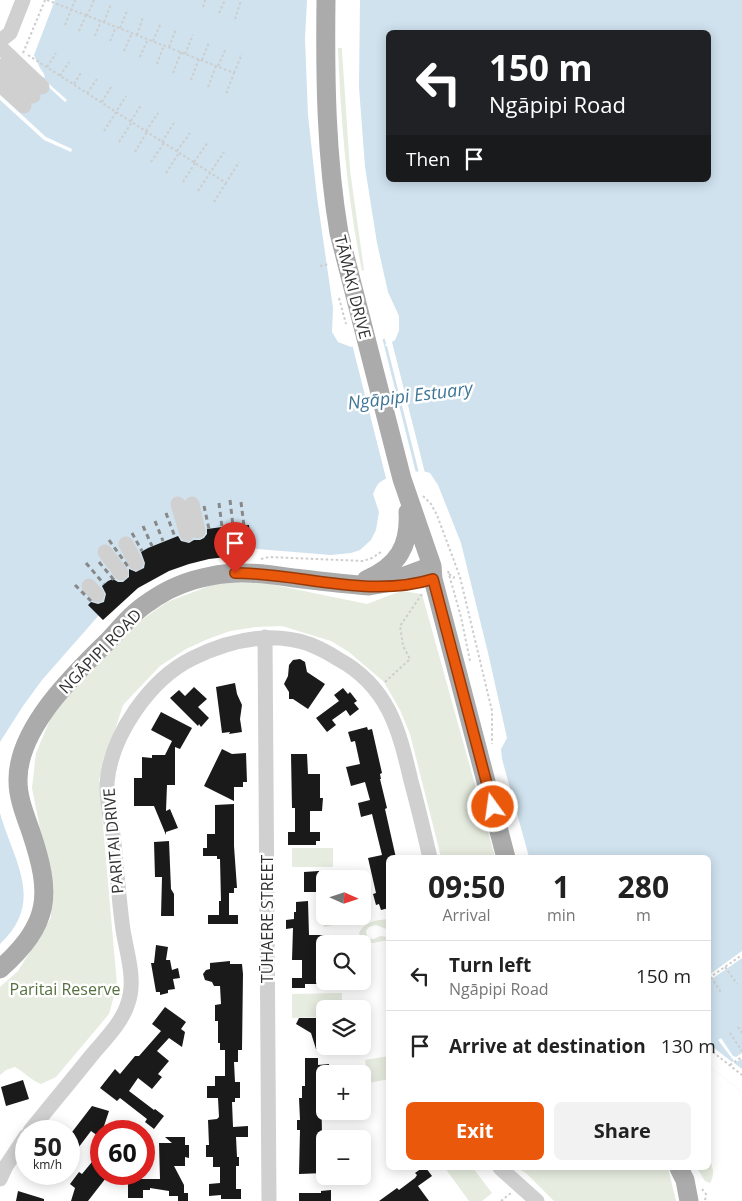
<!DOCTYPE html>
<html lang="en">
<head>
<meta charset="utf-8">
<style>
	body { margin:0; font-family:"Open Sans",sans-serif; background:#f2f2f2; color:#222; height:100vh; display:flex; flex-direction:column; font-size:19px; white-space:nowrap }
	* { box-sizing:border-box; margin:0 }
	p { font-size:16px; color:#767676 }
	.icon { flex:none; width:28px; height:28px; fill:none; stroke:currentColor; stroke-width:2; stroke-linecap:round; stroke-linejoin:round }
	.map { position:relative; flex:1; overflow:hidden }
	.details { position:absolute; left:386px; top:855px; width:325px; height:315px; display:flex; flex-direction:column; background:#fff; border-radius:8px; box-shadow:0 2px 12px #0003 }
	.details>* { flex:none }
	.top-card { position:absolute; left:386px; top:30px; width:325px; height:152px; border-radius:8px; box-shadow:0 2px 12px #0003; background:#202124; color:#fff; overflow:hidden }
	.needle { width:32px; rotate:93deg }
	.tools { position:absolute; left:316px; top:870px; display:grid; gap:10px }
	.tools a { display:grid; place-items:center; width:55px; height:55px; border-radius:8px; background:#fff; box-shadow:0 2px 12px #0003; font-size:25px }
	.speed { position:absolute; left:15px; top:1120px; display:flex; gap:10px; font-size:25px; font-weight:700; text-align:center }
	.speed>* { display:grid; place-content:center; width:65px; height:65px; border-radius:50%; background:#fff; box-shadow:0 2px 12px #0003; line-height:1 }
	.speed small { font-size:12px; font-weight:400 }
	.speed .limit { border:8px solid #d22; background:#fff; color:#111 }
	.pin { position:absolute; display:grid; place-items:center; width:42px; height:42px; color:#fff; margin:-51px -21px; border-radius:50% 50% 50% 0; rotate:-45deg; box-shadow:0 0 5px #0007 }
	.pin .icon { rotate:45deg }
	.me { position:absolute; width:55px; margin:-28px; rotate:346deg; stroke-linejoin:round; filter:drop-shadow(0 0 4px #0008) }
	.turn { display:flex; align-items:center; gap:18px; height:105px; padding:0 20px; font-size:22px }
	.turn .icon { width:65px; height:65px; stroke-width:2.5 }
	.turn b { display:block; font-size:35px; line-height:42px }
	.then { display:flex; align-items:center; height:48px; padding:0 20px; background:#0003; gap:10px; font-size:19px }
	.eta { display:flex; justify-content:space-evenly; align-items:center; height:85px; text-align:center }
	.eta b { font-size:30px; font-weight:700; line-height:35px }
	.action { display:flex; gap:10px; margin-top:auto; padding:10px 20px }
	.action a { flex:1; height:58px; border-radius:8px; background:#ea580c; color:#fff; font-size:20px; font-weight:700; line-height:58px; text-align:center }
	.action a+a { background:#f2f2f2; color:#222 }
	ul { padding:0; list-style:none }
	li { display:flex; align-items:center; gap:15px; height:70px; padding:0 20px; border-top:1px solid #e0e0e0 }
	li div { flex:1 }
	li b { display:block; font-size:19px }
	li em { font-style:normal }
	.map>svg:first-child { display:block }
</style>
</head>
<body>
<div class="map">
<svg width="742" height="1201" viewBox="0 0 742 1201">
	<rect width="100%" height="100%" fill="#fff"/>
	<path fill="#e6ecdf" d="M338 48H342V51L350 170 364 270 362 271C347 197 341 123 338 48Z
		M217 583H265L367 604 401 591 422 594 495 857H441L410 734 400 710 384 682 349 652 331 641 282 626 256 627 230 631 208 639 186 649 160 666 123 705 99 780 117 985 109 1014 56 1077 41 1084C32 1081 24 1072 15 1067L6 1070 0 1075V987L18 971 51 918V873L40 828 32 788 36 753 52 715 79 680 130 628 167 602Z
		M292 848H333V867H292Z
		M363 893 369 917 324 927 317 901H325V916H362Z
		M389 919V930L376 925 369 927 366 931 367 937 370 939H374L380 936 389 937V940C376 941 365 950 359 933 365 921 377 920 389 919Z
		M342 993V1009H325V1017L292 1018V994Z
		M389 1056V1079L369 1083 365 1060Z
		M709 1158C713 1166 715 1175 710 1183L705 1181 697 1168H709Z
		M445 1168H473L492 1193 482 1201H469Z
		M518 1168H668L676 1201H554L527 1174Z"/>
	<path fill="#cfe2ee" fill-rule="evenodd" d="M47 0H307L305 39 308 115 317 197 333 308 332 332 338 342 351 347 391 337 392 319 374 281 351 0H742V1092L709 1066V858L529 857 502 759 501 749 507 738 489 657 461 543 438 485 430 473C417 469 390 474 379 483 376 486 375 490 373 494L379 512 376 530 371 540 360 550 351 553 331 555 234 547 179 560 107 606 42 680 23 706 0 742V69L15 50 24 56ZM389 32H709V180H389Z
		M0 813C13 860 46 901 0 944Z"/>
	<path fill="#fff" d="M47 0H55L34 55 40 68 44 74 45 78 39 75 67 100 65 102 10 52 15 50 24 56Z
		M349 0H360L359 87 365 167 377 243 388 292 399 316V331L395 340 392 342 425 473 422 474 419 473 387 346H385L386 343 384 336 390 333V319L377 299 373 285 358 195 353 151 348 79Z
		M0 95 46 137 72 149 71 152 44 140 0 100Z
		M382 337 416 473 387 482 352 344Z
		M742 951V958L709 981V975Z
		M721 1038 733 1056 736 1057 742 1053V1059L734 1063 742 1069V1092L709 1066V1044L732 1062 734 1061 718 1040Z"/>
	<path fill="#1a1a1a" d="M238 525V526L249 525 252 554 209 559 189 564 169 571 138 588 103 620 88 605 91 602 98 604 104 602 106 594 102 586 108 581 113 579 118 582H123L129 577V569L136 572 144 568 145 563 141 552 148 548 178 536 181 541 189 543 194 540H200L204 538 207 534V529Z
		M300 659 305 662 307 672 325 684 308 709 293 699H289V692L284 684 288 676 289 665 293 660Z
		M235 683 237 694 242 705 240 719 242 732 229 734 230 732 222 733 216 687Z
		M194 687 207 699 198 707 209 718 201 727 199 724 198 726 170 698 179 690 185 696Z
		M343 688 348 694 350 692 357 701 354 703 359 709 350 716 346 710 332 720 336 725 327 732 316 718 339 701 334 695Z
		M161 712 192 728 180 749 175 747V785H167L166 811 170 809 178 828 166 832V835L154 806H134V778H142V757L152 758V755H165L172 741 151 730Z
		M367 727 368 730 372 729 382 773 380 774 381 779H380L387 808 385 809 396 858H389V908L381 910 379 904 376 905 373 894 376 893 368 858 382 855 372 814 361 817 358 803 370 800 365 782 351 786 346 767 360 764 355 741 351 742 348 732Z
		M222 749 232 754 246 753 247 782H243V787H234V801L204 786Z
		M291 754H307L308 774H320V798H323L322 811H310V832H320V841H316V845H288V832H295V808H292Z
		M234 804V846L237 888H234V893H229V915H238V924H208V915H219V901H221L220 859H217V856H203V848H207V834H215V805Z
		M169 841 171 889 174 894V916H161L162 877H155L154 842Z
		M319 871 320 887H317V892H304V872Z
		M308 901 309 935H337V944H325V984H305V988H292V978H302V960H292L293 928 286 929V920L294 919V912H296V902Z
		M156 945 168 947 166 960H170L172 970 178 968 180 978 173 979 175 989 168 990V993L160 995V992H156L151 963H154Z
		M230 961V964H242L243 974 242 1050H238V1062H234L235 1082H240V1098H235V1102H232L233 1127 248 1126V1137H236L237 1157H239V1166H236V1189H241V1199H221V1195L209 1196V1184L220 1183V1167H213V1157H206V1145H209L208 1120 217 1119 219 1117 218 1098H207V1086H215V1076H225V1050H220V1043H218V1021H215V1005L221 1004 220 986H214L212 982 205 980 203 974 206 970 210 969V963Z
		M165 1007 186 1022 181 1029 185 1032 182 1047 169 1038 157 1051 169 1061 158 1074 162 1077 152 1089 138 1078 129 1091 154 1110 155 1109 164 1116 154 1129 145 1122 147 1119 120 1098 117 1101 100 1088 115 1069 120 1074 135 1056H139L161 1031 152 1024Z
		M299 1018H325V1047L316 1049 311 1033 296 1024Z
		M305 1058H318V1065L329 1064V1074H325V1088H321L322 1133H325V1173L299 1174 300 1130H297V1120H300L299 1098H302V1086H305Z
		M23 1080 29 1099 6 1106 1 1087Z
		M92 1106 109 1111 103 1129 98 1136 91 1131 69 1160V1136Z
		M165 1137H185V1145H189V1158L185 1157V1166H174L184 1185V1193H188V1201H178V1196H169V1191L150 1188V1190H143V1198H128V1182H133V1179H160L159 1143H172Z
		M101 1151V1174H109L88 1201H71L75 1188 70 1184 79 1172 82 1174Z
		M422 1168 423 1170 426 1168 432 1176 418 1186 429 1201H379L397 1188 399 1190 415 1178 417 1175 415 1173Z
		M331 1190V1201H299V1193H321V1191Z
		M18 1191 44 1199V1201H16Z"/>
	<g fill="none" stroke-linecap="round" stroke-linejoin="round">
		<path stroke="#cdcdcd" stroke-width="2" stroke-dasharray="2.5 2.5" stroke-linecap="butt" d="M47 0 234 73 226 94
			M203 7 205 0
			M219 13 225 0
			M87 16 94 0
			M235 19 241 0
			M104 22 111 4
			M65 25 75 0
			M120 28 127 11
			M79 31 86 15
			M137 35 143 17
			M95 36 101 21
			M110 41 116 27
			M153 41 161 23
			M169 47 176 29
			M124 51 132 33
			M23 53 45 0
			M185 54 193 35
			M28 55 226 183 239 162
			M140 57 148 39
			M202 60 209 42
			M157 64 164 45
			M218 66 226 48
			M47 67 56 53
			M173 73 181 52
			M234 73 242 54
			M60 76 69 62
			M191 80 199 59
			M74 84 82 71
			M208 87 216 66
			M87 93 97 79
			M102 102 111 87
			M131 121 141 105
			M104 131 126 96
			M146 131 158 113
			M119 142 132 122
			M162 142 174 123
			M177 151 190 133
			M135 152 147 132
			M151 162 164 143
			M194 162 208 142
			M166 173 179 153
			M183 182 195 163
			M198 191 224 152
			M214 202 226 183
			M320 266 329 264
			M339 298 346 324
			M423 496 431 504 437 515 460 577 492 711V744
			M261 559 269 557 363 561 372 558 381 552
			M448 571 461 617 470 661
			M449 574 454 577 453 580
			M385 682 410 659 403 646 400 626 422 594
			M725 967 737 984
			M711 977 722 994
			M709 978 742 955
			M738 1027 742 1033
			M730 1033 742 1051
			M709 1049 742 1075
			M730 1065 742 1057
			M702 1189 706 1194 705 1201
			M501 1201 511 1193"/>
		<path stroke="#d0d0d0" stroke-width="15" d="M0 41 10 33 23 0
			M0 47 42 87
			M0 66 33 96
			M0 84 24 106
			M178 504 187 534
			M192 504 198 531
			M126 544 136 563
			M105 552 121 573
			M89 586 97 595
			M265 637 269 1201
			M30 1131C50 1106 71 1081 91 1056 105 1039 122 1023 128 1003 136 980 127 954 123 930 119 901 117 872 114 843 112 823 106 803 107 783 111 735 150 679 193 658 230 640 270 631 309 644 319 648 329 653 338 659 388 686 399 729 411 781 418 806 424 832 430 858
			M500 1168 537 1201
			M0 1179 6 1166 26 1136"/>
		<path stroke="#ababab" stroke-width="19" d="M326 0C325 78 326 156 339 233L402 479 432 566 433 579 506 858
			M366 580C398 566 410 546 408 512
			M0 969C51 923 52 895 31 832 25 815 18 798 18 781 17 729 74 674 108 641 121 627 133 612 149 602 167 589 189 580 211 576 239 570 266 574 294 578 319 581 343 584 369 586L386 583 432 566
			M679 1168 685 1180 689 1201"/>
		<path stroke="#888" stroke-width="3" stroke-dasharray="5 4" stroke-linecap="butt" d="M230 500 233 526
			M241 502 244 526
			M219 503 222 527
			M204 506 209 529
			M166 513 175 537
			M155 521 163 541
			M143 526 152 546
			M132 533 142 551
			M109 540 129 568
			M99 562 114 580
			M86 563 104 584
			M75 585 91 601"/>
	</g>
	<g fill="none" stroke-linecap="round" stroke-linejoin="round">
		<defs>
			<path id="route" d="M235 573C300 573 369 599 433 579L493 807"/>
		</defs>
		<use href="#route" stroke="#983908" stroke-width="12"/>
		<use href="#route" stroke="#ea580c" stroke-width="9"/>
	</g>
	<g text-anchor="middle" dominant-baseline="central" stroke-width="5" stroke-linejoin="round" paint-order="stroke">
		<g font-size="16" fill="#333" stroke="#fff">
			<text transform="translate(353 287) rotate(76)">TĀMAKI DRIVE</text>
			<text transform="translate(100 651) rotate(-46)">NGĀPIPI ROAD</text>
			<text transform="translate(113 841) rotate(-95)">PARITAI DRIVE</text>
			<text transform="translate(267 919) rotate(-90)">TŪHAERE STREET</text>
		</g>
		<g font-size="16" fill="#56703f" stroke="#fff">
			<text x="65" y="989">Paritai Reserve</text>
		</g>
		<g font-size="18" font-style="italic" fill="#3f7597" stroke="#fff">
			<text transform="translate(410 395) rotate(-7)">Ngāpipi Estuary</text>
		</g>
	</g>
</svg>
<div class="tools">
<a><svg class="needle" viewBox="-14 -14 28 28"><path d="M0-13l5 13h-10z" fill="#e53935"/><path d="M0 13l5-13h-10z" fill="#767676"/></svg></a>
<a><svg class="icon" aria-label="search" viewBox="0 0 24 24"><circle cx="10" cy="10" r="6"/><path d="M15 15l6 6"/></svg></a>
<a><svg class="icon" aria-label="layers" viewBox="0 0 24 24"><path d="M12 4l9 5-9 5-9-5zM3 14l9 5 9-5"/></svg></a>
<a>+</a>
<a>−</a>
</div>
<div class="speed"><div>50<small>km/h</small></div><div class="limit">60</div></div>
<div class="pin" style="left:235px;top:573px;background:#d93025"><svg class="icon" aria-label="arrive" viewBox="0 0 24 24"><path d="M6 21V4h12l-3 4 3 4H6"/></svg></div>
<svg class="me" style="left:493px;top:807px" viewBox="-20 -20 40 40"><circle r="17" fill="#ea580c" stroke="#fff" stroke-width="3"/><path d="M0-11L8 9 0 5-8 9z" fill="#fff"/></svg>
<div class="top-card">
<div class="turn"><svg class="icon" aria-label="left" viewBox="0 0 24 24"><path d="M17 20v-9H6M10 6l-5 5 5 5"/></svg><div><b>150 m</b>Ngāpipi Road</div></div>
<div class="then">Then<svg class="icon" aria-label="arrive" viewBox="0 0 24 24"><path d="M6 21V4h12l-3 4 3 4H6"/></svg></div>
</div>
<section class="details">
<div class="eta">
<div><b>09:50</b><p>Arrival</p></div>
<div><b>1</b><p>min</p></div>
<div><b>280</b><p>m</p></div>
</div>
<ul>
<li><svg class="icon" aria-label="left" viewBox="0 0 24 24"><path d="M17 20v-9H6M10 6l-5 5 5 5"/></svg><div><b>Turn left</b><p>Ngāpipi Road</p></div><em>150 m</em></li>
<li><svg class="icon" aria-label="arrive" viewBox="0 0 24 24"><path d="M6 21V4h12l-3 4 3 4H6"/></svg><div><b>Arrive at destination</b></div><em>130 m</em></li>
</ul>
<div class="action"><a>Exit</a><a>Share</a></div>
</section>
</div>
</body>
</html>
